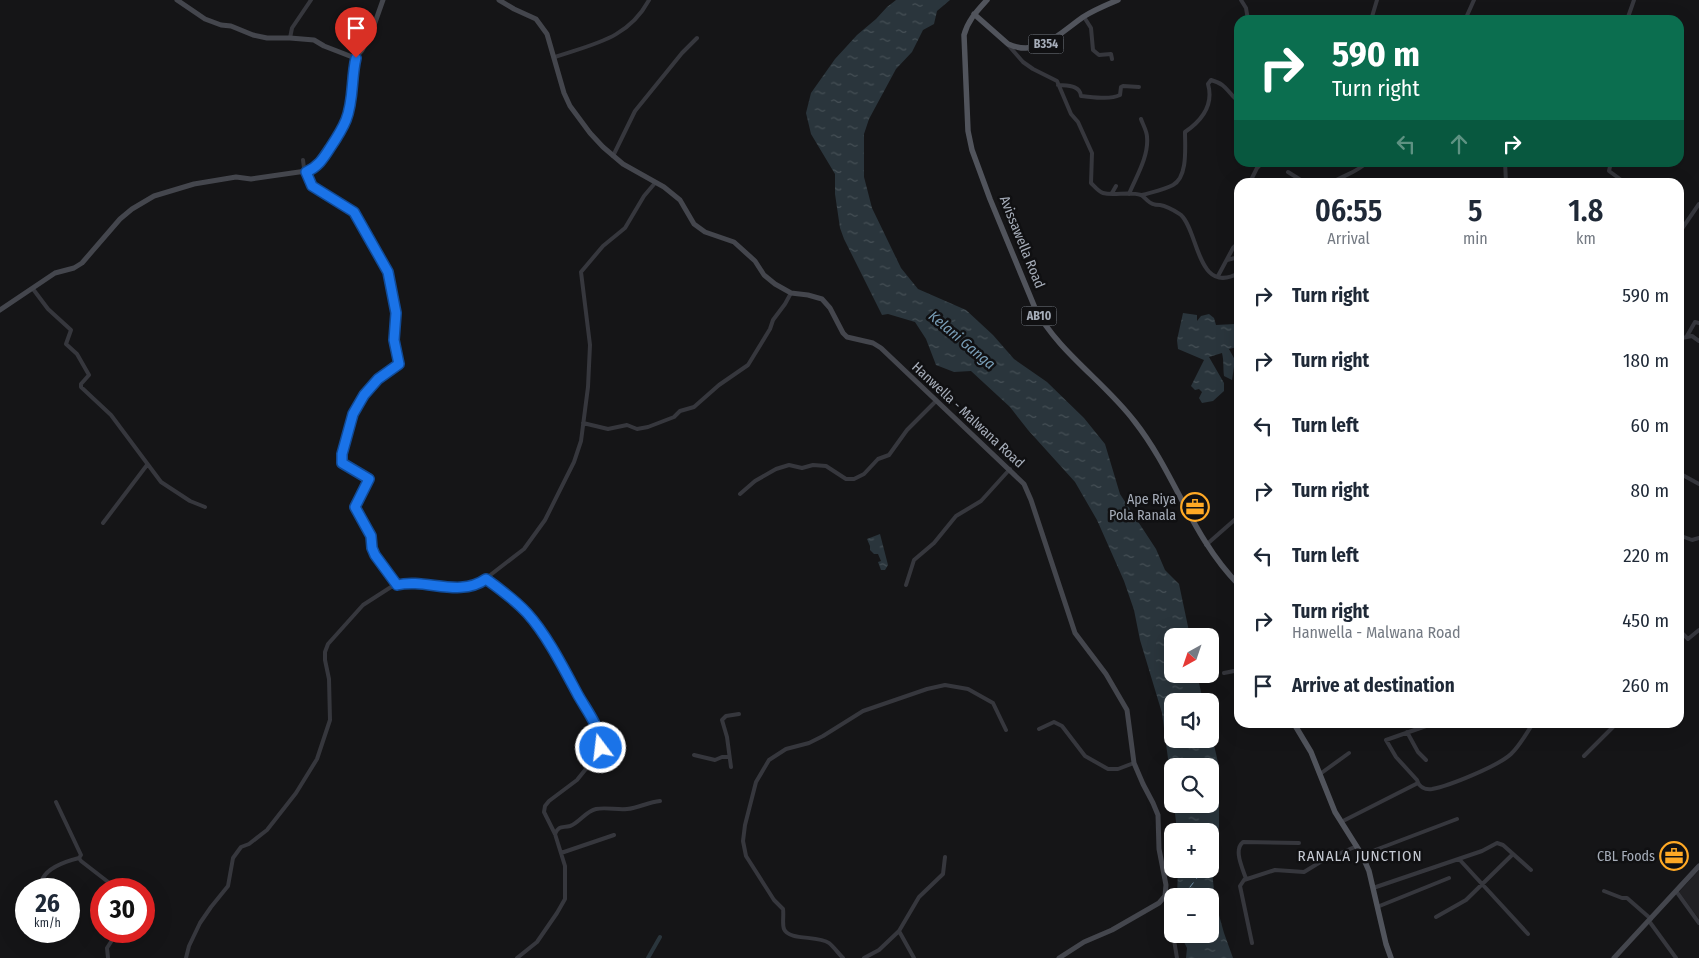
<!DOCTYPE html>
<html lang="en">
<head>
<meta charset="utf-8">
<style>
	body { margin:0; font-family:"Fira Sans Condensed",sans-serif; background:#f6f6f7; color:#1f2937; height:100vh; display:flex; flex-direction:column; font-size:19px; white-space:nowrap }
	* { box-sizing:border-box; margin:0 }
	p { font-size:16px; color:#747a83 }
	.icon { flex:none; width:28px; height:28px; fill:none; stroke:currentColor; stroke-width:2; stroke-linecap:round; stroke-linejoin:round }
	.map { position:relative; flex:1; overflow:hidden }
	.side { position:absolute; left:1234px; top:178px; width:450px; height:550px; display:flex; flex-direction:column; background:#fff; border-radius:15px; box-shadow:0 5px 20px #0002 }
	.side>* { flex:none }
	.guide { position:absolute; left:1234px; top:15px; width:450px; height:152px; border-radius:15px; box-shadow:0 5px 20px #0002; background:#0b6e4f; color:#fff; overflow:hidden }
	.needle { width:32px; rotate:220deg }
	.controls { position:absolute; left:1164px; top:628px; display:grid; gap:10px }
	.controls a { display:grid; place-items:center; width:55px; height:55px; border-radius:10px; background:#fff; box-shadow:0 5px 20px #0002; font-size:25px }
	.speed { position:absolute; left:15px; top:878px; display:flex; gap:10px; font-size:25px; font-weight:700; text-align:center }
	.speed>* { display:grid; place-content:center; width:65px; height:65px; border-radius:50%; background:#fff; box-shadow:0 5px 20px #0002; line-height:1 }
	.speed small { font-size:12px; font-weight:400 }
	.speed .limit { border:8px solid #d22; background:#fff; color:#111 }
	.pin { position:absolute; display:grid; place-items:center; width:42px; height:42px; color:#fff; margin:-51px -21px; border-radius:50% 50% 50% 0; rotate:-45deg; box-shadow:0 0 5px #0007 }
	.pin .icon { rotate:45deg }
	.me { position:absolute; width:55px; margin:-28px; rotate:345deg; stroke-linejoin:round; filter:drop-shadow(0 0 4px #0008) }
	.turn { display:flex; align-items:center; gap:18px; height:105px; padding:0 15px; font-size:22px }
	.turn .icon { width:65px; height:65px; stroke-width:2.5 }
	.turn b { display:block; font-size:35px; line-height:42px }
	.lanes { display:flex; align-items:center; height:48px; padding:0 15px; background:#0003; justify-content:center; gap:25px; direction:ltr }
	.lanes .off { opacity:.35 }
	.eta { display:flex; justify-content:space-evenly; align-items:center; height:85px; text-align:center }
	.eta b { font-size:30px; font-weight:600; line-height:35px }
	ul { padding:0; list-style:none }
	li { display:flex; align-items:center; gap:15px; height:65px; padding:0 15px }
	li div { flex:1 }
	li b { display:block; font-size:19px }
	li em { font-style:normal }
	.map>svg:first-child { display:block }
</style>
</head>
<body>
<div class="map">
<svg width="1699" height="958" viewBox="0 0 1699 958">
	<defs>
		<pattern id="water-ripples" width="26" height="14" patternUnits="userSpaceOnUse" patternTransform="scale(1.25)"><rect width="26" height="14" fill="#2a353c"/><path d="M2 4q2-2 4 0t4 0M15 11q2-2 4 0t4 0" fill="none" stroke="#465056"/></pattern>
	</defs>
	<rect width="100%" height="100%" fill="#151517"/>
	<path fill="#212124" d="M1699 870V919L1679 892Z"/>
	<path fill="url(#water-ripples)" d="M896 0H950L937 11 934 24 923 30 912 52 896 69 869 119 864 134V177L872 208 901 268 918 289 966 310 993 335 1014 359 1047 382 1084 418 1105 444 1120 494 1156 549 1165 570 1179 584 1190 636H1172V674H1197L1203 701H1172V739H1210V727L1219 767V827L1212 870 1215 901 1224 933 1233 958H1186L1187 948 1180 934H1210V896H1177L1178 869H1210V831H1177L1174 804H1210V766H1172V789L1162 713 1140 640 1134 610 1124 581 1097 520 1075 482 1028 430 1010 407 971 371 954 372 936 365 926 339 915 322 888 314 882 315 844 239 840 228 835 194V174L811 134 806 113 811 93 835 59 857 35 876 19 887 7Z
		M1183 313 1197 315V321L1201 316 1209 314 1214 318 1216 325 1235 324 1239 333 1237 347 1229 349 1235 360 1232 380 1224 376C1223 368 1224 361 1222 353L1209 357 1224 383V391L1213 401 1202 403 1199 398 1202 392 1199 389 1195 390 1191 386 1204 360 1178 349 1177 340Z
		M880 534 888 565 885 570H881L878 562 881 561 878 554H874L870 550V546L867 539Z"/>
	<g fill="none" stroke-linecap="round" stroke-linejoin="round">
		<path stroke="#2a353c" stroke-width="4" d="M648 958 660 937"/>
		<path stroke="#799eb7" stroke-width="1" stroke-dasharray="6 5" stroke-linecap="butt" d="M1210 861 1215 855
			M1183 896 1204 869"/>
		<path stroke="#36373d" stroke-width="4" d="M1241 0 1246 8 1248 20
			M1084 17 1091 28 1093 50 1099 55 1111 54 1112 59
			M1371 20 1377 0
			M1465 20 1474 0
			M1627 20 1634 0
			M290 38 292 28 311 0
			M1009 46 1023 62 1033 69 1057 81 1071 114 1078 122 1092 153 1091 183C1094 186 1099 192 1103 193 1114 196 1129 191 1141 195 1145 197 1148 203 1153 204 1155 205 1158 205 1160 205 1168 206 1175 211 1181 215 1199 232 1197 296 1239 273
			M555 57C593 44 628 39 649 0
			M1058 85C1068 86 1080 85 1081 96 1093 97 1109 100 1120 95L1121 87 1123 86 1139 87
			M613 156 635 111 682 53 697 38
			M303 160 304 168 312 186 354 212 388 272 396 313 394 339 399 364 378 379 364 395 353 414 342 454 343 463 369 479 355 507 371 536 372 548 375 555 397 585
			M1505 162 1506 182
			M1611 162 1609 171 1624 182
			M1288 172 1304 182
			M1250 182 1257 168 1263 162
			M1333 182C1344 175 1358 172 1367 162
			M1112 193 1116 186
			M1129 194C1136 177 1149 156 1147 137 1147 131 1143 125 1141 119
			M1142 195C1152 192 1164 190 1173 185 1188 177 1185 147 1185 132 1201 121 1214 105 1208 84L1211 80C1228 85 1225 90 1238 101L1239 99
			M1679 233 1699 204
			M1227 260 1239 257
			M1218 276 1233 248 1236 245 1239 229
			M1239 283V320
			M33 289 48 309 71 330 66 344 77 354 89 375 81 384V387L111 415 161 482 190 501 205 507
			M1679 336 1682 338 1692 336 1699 341
			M1687 336 1695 322 1699 323
			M583 423 608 429 627 425 637 429 648 427 674 417 680 411 694 407 719 385 748 365 770 329 773 320 785 304 791 293
			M1679 473 1699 484
			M740 494 755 481 776 469 789 465 802 468 813 465 826 466 846 479H854L864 474 878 459 889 455 907 430 936 401
			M103 523 147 465
			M1684 537 1692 540 1699 538
			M1206 545 1239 516
			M486 579 506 593 528 614 560 661 591 715 601 740V748L598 754 577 780 549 801 545 806 544 812 555 834 565 866V899L557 913 537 942 517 958
			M906 585 914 560 934 543 956 516 981 501 1010 469
			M1679 630 1688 639 1699 630
			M1224 673 1239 670
			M1579 723 1580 722
			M1426 726 1386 740 1396 757 1417 780C1419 787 1425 790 1432 789 1449 786 1498 766 1511 754 1520 746 1527 732 1534 722
			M1039 729 1054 722 1062 726 1085 756 1108 769H1118L1134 763
			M1407 732 1418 752 1426 760
			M694 755 715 760 722 757H729
			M1584 756 1618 722
			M731 767 727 737 722 720 726 716 739 714
			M1320 774 1349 753
			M56 802 81 855 79 858 81 861 112 885 115 889
			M1341 822 1418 783
			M555 834C559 825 562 828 570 826 579 823 586 811 596 809 606 807 617 810 627 809 639 808 648 802 660 801
			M561 853 614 835
			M1362 855 1457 819
			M1459 859 1528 934
			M43 878C49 867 67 861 79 858
			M1246 879C1243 869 1233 850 1243 842L1299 843
			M1373 888 1482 851 1497 843 1503 845 1531 870
			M1604 891 1622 898H1627L1651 919
			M1676 891 1699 923
			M1165 896 1172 934
			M1377 907 1449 878
			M1436 917 1466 900 1513 854
			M1649 921 1676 958
			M899 931 914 958
			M1173 934 1177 958
			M1252 943 1240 886 1244 880 1275 870 1304 872 1322 861 1357 846
			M108 958 107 948 118 931
			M186 958 189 946 200 923 211 907 228 886 233 858 241 847 249 844 267 830 296 793 317 759 330 720 329 679 325 660V652L328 644 363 605 391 587 402 584 460 588 480 583 524 549 545 520 574 462 581 441 588 387 590 345 581 272 603 246 625 228 644 196 655 183
			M843 958C838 953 834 947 829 943 818 935 789 941 784 929 782 924 784 915 783 909L774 900 746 856 743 841 745 825 756 782 769 760 786 749 809 743 823 736 863 711 927 689 945 685 968 689 993 703 1006 730
			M864 958 879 950 899 931 919 897 943 874 945 857"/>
		<path stroke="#44464d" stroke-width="5" d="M177 0 205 19 221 25 231 26 253 35 267 38H290L314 40 324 46 355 58
			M499 0 514 9 536 19 547 34 564 93 570 106 590 133 603 147 623 164 664 187 680 200 694 224 705 232 734 242 755 261 764 275 775 284 791 293 808 295 822 299 830 308 843 333 847 337 873 343 881 348 1024 484 1031 500 1075 633 1106 674 1127 710 1134 763 1143 784 1153 803 1158 815 1159 849 1166 885 1165 896 1159 903 1112 930 1084 942 1059 958
			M0 310 55 273 74 268 82 263 120 219 132 209 154 196 194 184 236 177 251 179 306 171 315 168 322 161 341 131 347 118 352 86V73L355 58 362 50 372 31 383 0
			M1614 958 1699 866"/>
		<path stroke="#51545c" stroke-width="5.5" d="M987 0C977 11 968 20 964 35L968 131 972 150 990 199 1035 308C1058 352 1105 382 1135 422 1175 473 1192 538 1239 585
			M974 14 1008 44C1039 58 1060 33 1083 17 1094 10 1106 5 1118 0
			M1293 722 1311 752 1335 812 1362 855 1369 871 1386 944 1391 958"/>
	</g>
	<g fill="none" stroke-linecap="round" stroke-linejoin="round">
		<defs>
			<path id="route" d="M356 58C351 78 354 100 346 120 342 130 336 139 330 148 323 159 318 167 306 172L312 186 354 212 388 272 396 313 394 340 399 364 378 379 364 395 353 414 342 454V463L369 479 355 507 371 536 372 548 375 555 397 585C426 578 459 598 486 579 500 589 515 600 527 613 547 635 564 669 578 695 587 711 601 728 601 748"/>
		</defs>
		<use href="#route" stroke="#114b97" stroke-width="12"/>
		<use href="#route" stroke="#1a73e8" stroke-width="9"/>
	</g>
	<defs>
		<symbol id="office-ring" viewBox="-11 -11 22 22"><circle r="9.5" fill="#101012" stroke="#ffa925" stroke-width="1.5"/><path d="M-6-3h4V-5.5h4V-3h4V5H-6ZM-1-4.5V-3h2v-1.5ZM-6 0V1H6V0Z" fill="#ffa925"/></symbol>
	</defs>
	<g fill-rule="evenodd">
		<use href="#office-ring" x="1179" y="491" width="32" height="32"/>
		<use href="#office-ring" x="1658" y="840" width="32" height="32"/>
	</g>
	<g text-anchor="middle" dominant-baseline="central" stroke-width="5" stroke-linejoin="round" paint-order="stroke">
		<g fill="#101012" stroke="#797e87" stroke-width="1">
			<rect x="1028.5" y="34.5" width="35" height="19" rx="4"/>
			<rect x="1021.5" y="306.5" width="35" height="19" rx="4"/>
		</g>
		<g font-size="12" font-weight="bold" fill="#a6adb9">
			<text x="1046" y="44">B354</text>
			<text x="1039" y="316">AB10</text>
		</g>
		<g font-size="14" fill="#a6adb9" stroke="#101012">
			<text transform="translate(1022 242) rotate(68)">Avissawella Road</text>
			<text transform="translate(968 415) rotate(43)">Hanwella - Malwana Road</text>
		</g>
		<g font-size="14" fill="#a6adb9" stroke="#101012" text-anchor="end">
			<text x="1176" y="499">Ape Riya<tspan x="1176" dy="16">Pola Ranala</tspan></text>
			<text x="1655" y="856">CBL Foods</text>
		</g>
		<g font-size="15" font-style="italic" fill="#799eb7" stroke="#101012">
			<text transform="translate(962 340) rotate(40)">Kelani Ganga</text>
		</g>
		<g font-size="15" letter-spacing="1" fill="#c7cbd4" stroke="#101012">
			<text x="1360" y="856">RANALA JUNCTION</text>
		</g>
	</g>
</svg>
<div class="controls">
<a><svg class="needle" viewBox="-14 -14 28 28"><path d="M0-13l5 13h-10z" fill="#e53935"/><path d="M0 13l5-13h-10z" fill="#747a83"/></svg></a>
<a><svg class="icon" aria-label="sound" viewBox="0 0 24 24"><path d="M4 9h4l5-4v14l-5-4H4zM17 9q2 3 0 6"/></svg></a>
<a><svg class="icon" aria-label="search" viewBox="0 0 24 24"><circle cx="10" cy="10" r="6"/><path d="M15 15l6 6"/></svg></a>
<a>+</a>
<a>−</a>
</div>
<div class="speed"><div>26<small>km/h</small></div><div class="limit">30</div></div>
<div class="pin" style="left:356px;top:58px;background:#d93025"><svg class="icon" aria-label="arrive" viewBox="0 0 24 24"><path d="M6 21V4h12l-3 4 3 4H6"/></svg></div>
<svg class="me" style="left:601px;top:748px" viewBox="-20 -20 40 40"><circle r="17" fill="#1a73e8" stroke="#fff" stroke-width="3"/><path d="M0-11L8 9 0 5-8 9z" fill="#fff"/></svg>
<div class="guide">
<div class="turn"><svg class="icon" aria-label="right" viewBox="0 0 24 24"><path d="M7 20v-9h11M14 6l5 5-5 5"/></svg><div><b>590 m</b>Turn right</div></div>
<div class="lanes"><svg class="icon off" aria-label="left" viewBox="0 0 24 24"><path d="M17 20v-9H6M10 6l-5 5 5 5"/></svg><svg class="icon off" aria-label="ahead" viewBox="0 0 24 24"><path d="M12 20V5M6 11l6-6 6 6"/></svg><svg class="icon" aria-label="right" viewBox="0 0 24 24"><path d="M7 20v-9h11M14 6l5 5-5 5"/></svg></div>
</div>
<section class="side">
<div class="eta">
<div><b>06:55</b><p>Arrival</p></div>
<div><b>5</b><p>min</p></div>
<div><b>1.8</b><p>km</p></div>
</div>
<ul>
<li><svg class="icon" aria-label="right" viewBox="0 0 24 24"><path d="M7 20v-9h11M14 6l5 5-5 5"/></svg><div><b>Turn right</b></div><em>590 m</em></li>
<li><svg class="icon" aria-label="right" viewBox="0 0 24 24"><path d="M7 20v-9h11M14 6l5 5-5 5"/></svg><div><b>Turn right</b></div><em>180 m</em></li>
<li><svg class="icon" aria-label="left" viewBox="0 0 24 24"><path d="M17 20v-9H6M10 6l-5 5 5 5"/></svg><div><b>Turn left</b></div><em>60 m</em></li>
<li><svg class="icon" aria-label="right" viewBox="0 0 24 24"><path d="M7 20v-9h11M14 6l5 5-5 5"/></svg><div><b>Turn right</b></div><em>80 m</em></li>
<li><svg class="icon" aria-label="left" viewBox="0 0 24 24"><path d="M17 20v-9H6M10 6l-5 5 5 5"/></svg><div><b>Turn left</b></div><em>220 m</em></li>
<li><svg class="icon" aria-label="right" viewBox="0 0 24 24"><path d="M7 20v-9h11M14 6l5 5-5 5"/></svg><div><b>Turn right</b><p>Hanwella - Malwana Road</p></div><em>450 m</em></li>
<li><svg class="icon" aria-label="arrive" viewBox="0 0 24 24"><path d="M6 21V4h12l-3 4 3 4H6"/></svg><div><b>Arrive at destination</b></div><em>260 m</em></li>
</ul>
</section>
</div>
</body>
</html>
